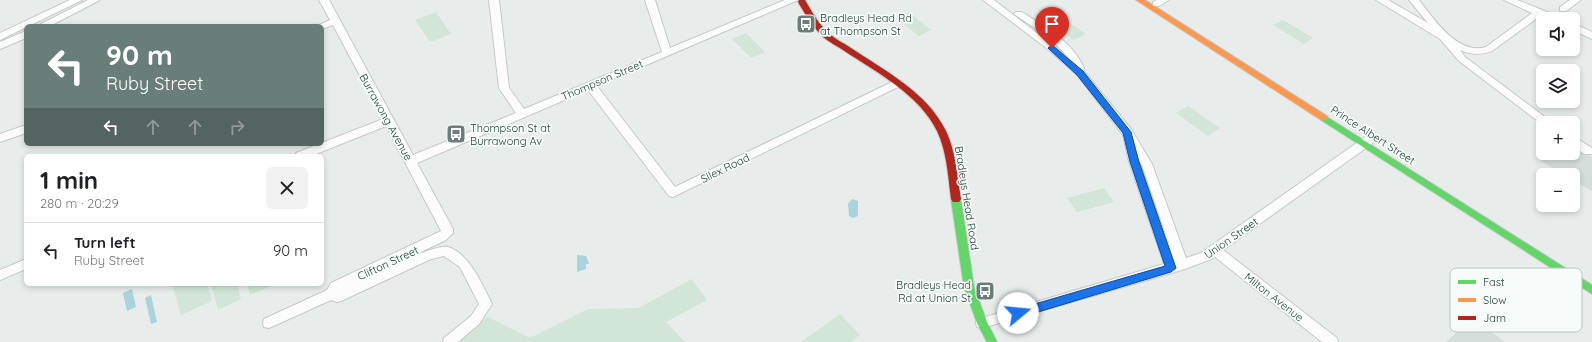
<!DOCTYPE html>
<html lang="en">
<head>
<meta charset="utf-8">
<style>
	body { margin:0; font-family:Quicksand,sans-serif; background:#f2f2f2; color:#202124; height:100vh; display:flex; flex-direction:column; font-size:15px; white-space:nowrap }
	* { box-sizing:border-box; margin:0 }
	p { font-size:13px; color:#757577 }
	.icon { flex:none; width:22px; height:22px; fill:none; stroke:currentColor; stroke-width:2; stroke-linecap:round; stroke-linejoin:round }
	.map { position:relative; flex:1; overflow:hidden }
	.sheet { position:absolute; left:24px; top:154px; width:300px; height:132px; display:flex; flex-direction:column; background:#fff; border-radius:6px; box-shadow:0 2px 6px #0003 }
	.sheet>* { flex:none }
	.top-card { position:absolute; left:24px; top:24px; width:300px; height:122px; border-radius:6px; box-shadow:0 2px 6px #0003; background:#697e78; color:#fff; overflow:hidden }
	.tools { position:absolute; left:1536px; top:12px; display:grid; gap:8px }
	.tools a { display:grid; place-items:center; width:44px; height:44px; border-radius:6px; background:#fff; box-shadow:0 2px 6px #0003; font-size:20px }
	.pin { position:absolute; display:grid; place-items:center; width:34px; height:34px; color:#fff; margin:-41px -17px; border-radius:50% 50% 50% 0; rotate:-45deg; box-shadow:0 0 4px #0007 }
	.pin .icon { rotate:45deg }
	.me { position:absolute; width:44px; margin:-22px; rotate:73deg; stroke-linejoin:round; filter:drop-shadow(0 0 3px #0008) }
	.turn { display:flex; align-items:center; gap:14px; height:84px; padding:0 16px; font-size:18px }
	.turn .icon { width:52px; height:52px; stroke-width:2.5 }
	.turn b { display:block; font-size:28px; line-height:34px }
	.lanes { display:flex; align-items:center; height:38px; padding:0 16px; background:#0003; justify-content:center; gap:20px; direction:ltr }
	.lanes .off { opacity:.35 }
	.round { display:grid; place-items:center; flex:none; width:42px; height:42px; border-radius:6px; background:#f2f2f2 }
	.summary { display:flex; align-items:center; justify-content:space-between; height:68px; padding:0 16px }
	h1 { font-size:24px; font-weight:700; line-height:30px }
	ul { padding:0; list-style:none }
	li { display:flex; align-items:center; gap:12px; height:56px; padding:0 16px; border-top:1px solid #e0e0e0 }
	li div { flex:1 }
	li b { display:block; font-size:15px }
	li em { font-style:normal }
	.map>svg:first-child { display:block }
</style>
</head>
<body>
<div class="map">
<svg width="1592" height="342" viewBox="0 0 1592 342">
	<rect width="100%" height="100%" fill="#e8edeb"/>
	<path fill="#d6dedb" d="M1573 144 1592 157V191L1573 180V175H1565L1541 161 1551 153H1573Z
		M1469 321 1480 329 1483 326 1505 342H1446Z"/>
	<path fill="#d1e6d8" d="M436 12 451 34 430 42 415 20Z
		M909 12 931 30 919 36 896 18Z
		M1060 16 1086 34 1074 40 1048 21Z
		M1283 20 1313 38 1304 44 1273 25Z
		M746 33 765 52 751 58 732 39Z
		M1188 106 1220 128 1208 136 1176 113Z
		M1104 188 1114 202 1077 212 1067 198Z
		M692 279 707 300 666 322 685 342H441L488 317 530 338 588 309 638 308Z
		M172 284H207L212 301 181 315Z
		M211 284H237L241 299 218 310Z
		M247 284H273V285L250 295Z
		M840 314 860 335 850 342H801Z"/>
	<path fill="#a9d4db" d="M852 199 858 201V216L853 218 849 216 848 204Z
		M577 255 586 256 589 264H586V269L577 272Z
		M132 289 136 307 127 311 123 293Z
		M151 295 157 322 151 324 145 298Z"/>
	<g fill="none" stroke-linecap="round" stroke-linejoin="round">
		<defs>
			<path id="street" d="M70 0H82L0 40V33Z
				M88 0H100L50 26H37Z
				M319 0H329L413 155 516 113 499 88 489 0H499L509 88 524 109 662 52 645 0H655L670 48 785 0H798L597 86 675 187 894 81H902L903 83 902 85 673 197 669 196 588 90 417 163 453 229V233L446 240 360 281C375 274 435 243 448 247 469 253 483 286 492 304L479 324 458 342H443L444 338 471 316 479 304 460 267 444 256 431 259 341 301 337 302 331 300 269 328 264 327 263 323 264 319 327 290 331 283 441 231 386 126 311 156H295L296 153 383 119 333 25 322 29V26H317L330 20Z
				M983 0H994L1069 58 1051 39 1014 14 1016 12H1022C1046 28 1072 41 1084 68L1083 70 1131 129 1152 164 1186 258 1201 253 1365 137H1373L1374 140 1373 143 1223 250 1337 338 1338 342H1322L1215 257 1209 260 1182 270 982 328 977 327 976 323 977 319 982 318 1164 264 1129 162 1123 135 1077 75 1049 50ZM1139 160 1142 165 1175 261 1139 162Z
				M1157 0H1169L1159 6H1153V2Z
				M1376 0H1388L1428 23 1409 0H1419C1433 18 1458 56 1486 47L1532 13 1504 0H1517L1560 17 1562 19H1549L1540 16 1492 51C1481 55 1472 55 1460 50L1465 57 1553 123H1543V125L1459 61 1440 39Z
				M1570 0H1581L1566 11H1560V7Z
				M1573 23 1592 32V39L1573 30Z
				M26 31V38L0 49V42Z
				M26 125V133L0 142V134Z
				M1573 136 1592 148V154H1584L1573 145Z
				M26 259V269L0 280V270Z"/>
			<path id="fast" d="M1324 115 1592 285V294L1321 120 1320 118 1321 116Z
				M956 195 959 196 961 199 974 287 987 322 997 342H987L977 323 964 287 951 199 953 196Z"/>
			<path id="slow" d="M1136 0H1145L1327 116 1328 118 1327 120H1321Z"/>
			<path id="jam" d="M799 0H805C812 12 819 25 830 34 836 40 844 43 851 48 885 71 927 92 946 131 956 152 957 176 961 199L959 202H953L951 199C948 176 947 152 937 131 919 94 876 72 843 50 837 46 829 42 823 37 813 27 805 14 798 2Z"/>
		</defs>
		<use href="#street" stroke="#c5cac8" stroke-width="2"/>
		<use href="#fast" stroke="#c3cbc8" stroke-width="2"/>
		<use href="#slow" stroke="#c3cbc8" stroke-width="2"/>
		<use href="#jam" stroke="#c3cbc8" stroke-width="2"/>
		<use href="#street" fill="#fcfcfc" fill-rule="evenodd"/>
		<use href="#fast" fill="#63d668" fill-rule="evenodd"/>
		<use href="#slow" fill="#ff974d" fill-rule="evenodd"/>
		<use href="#jam" fill="#b3261e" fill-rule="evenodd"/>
	</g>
	<path fill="#1a73e8" stroke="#114b97" d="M1052 45 1083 71 1131 132 1139 162 1176 268 1171 272 1018 318 1014 316 1013 313 1014 310 1165 266 1130 162 1123 133 1077 75 1049 49 1048 48Z"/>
	<defs>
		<symbol id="bus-square" viewBox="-11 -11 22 22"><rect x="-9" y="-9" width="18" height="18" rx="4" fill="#697e78" stroke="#f7fbf9"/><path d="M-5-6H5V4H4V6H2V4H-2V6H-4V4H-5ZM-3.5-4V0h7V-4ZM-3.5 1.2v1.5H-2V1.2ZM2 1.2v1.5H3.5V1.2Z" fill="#fff"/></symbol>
	</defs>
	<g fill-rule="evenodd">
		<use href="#bus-square" x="795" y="13" width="22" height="22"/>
		<use href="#bus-square" x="445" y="123" width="22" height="22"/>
		<use href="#bus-square" x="974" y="280" width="22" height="22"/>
	</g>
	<g text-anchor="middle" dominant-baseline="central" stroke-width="3.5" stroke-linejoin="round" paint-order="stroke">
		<g font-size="11" fill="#24423a" stroke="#f7fbf9" text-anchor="start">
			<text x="820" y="18">Bradleys Head Rd<tspan x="820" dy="13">at Thompson St</tspan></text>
			<text x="470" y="128">Thompson St at<tspan x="470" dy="13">Burrawong Av</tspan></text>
			<text x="971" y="285" text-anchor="end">Bradleys Head<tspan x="971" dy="13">Rd at Union St</tspan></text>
		</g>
		<g font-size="11" fill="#24423a" stroke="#f7fbf9">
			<text transform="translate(602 80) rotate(-23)">Thompson Street</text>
			<text transform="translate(386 117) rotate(61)">Burrawong Avenue</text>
			<text transform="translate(1373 135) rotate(33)">Prince Albert Street</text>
			<text transform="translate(725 168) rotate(-26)">Silex Road</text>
			<text transform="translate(967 198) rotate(81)">Bradleys Head Road</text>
			<text transform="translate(1231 238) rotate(-35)">Union Street</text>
			<text transform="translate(388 263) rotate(-25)">Clifton Street</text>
			<text transform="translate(1274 297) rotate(38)">Milton Avenue</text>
		</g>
	</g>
	<rect x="1450" y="268" width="132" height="64" rx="6" fill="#f7fbf9" stroke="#b8c4c0" stroke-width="1"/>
	<rect x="1458" y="280" width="18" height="4" fill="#63d668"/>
	<rect x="1458" y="298" width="18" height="4" fill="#ff974d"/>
	<rect x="1458" y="316" width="18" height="4" fill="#b3261e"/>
	<g font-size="11" fill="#24423a">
		<text x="1483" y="286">Fast</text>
		<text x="1483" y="304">Slow</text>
		<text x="1483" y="322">Jam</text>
	</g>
</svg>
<div class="tools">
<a><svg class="icon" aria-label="sound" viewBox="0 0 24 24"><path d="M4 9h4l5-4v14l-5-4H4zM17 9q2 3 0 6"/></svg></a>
<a><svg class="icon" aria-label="layers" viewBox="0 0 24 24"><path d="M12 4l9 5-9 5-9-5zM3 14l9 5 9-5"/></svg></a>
<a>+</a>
<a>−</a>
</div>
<div class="pin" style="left:1052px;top:48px;background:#d93025"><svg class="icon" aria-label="arrive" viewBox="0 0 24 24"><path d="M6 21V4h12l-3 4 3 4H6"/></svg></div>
<svg class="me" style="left:1018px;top:313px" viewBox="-20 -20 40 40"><circle r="19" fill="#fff"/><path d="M0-13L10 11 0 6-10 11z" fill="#1a73e8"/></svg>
<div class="top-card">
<div class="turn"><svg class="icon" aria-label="left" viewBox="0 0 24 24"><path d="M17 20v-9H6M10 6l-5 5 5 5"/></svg><div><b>90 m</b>Ruby Street</div></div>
<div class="lanes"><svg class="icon" aria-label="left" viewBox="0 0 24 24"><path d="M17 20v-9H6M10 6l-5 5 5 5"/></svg><svg class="icon off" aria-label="ahead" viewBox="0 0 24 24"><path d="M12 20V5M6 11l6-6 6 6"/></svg><svg class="icon off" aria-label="ahead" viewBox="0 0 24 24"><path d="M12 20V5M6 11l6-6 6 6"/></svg><svg class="icon off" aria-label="right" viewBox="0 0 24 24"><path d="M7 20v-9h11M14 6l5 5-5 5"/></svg></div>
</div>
<section class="sheet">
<div class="summary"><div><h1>1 min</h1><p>280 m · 20:29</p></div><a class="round"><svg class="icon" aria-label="close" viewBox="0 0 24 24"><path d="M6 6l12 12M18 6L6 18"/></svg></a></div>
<ul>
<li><svg class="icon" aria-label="left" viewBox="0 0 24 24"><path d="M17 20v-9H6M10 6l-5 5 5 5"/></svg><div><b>Turn left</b><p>Ruby Street</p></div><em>90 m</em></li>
</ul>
</section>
</div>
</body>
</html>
